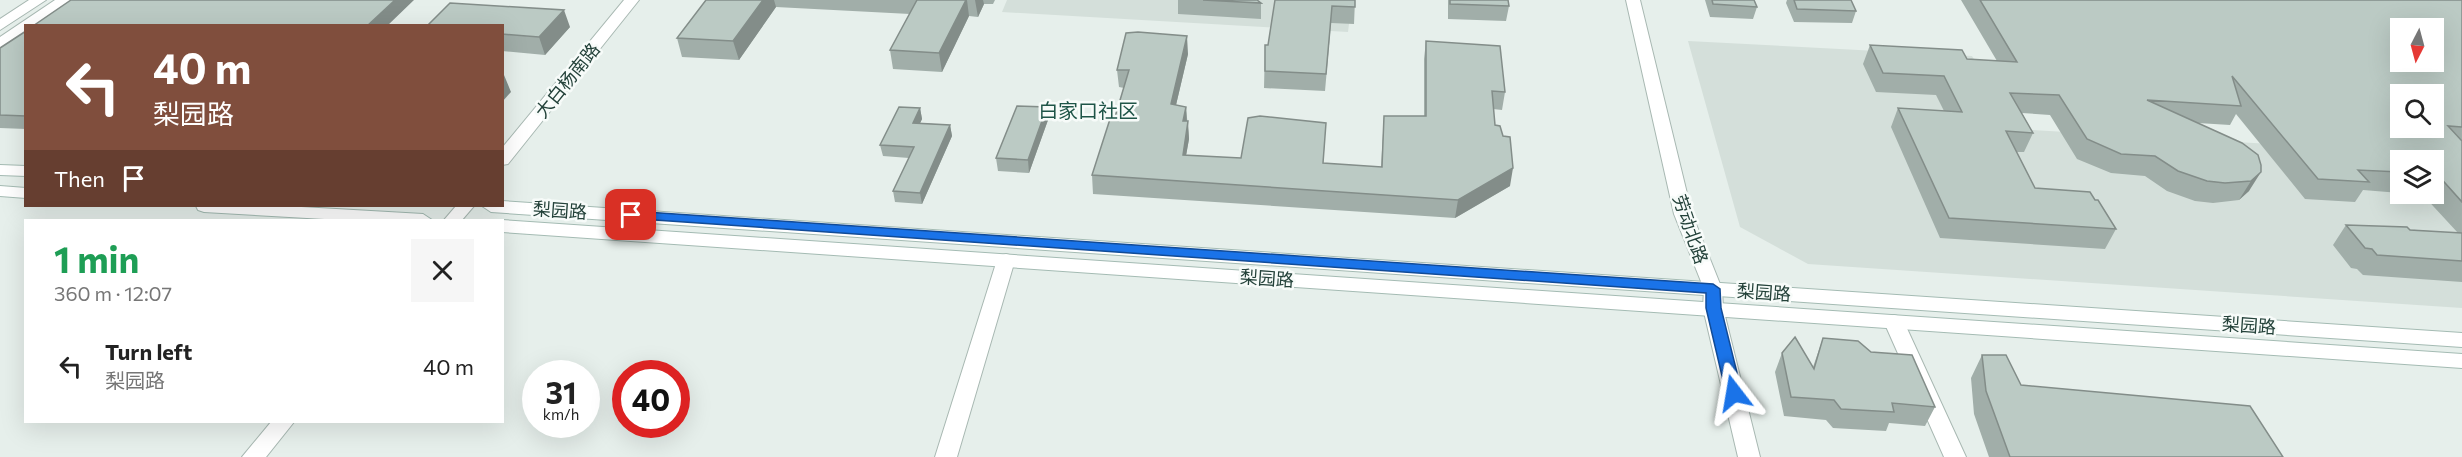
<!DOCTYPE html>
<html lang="en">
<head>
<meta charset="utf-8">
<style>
	body { margin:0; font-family:Commissioner,"Noto Sans SC",sans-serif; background:#f6f6f6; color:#222; height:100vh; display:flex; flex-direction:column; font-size:22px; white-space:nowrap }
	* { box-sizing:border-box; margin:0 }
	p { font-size:20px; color:#767676 }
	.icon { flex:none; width:33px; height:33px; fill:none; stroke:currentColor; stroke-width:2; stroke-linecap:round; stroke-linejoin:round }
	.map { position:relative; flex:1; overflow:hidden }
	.drawer { position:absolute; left:24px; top:219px; width:480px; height:204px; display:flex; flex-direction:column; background:#fff; border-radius:0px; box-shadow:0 6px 24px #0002 }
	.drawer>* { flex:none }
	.hud { position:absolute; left:24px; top:24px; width:480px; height:183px; border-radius:0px; box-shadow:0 6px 24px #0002; background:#804e3d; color:#fff; overflow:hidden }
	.needle { width:39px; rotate:186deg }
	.buttons { position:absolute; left:2390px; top:18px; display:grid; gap:12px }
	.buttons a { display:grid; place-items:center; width:54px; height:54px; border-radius:0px; background:#fff; box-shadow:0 6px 24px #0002; font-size:30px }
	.speed { position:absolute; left:522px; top:360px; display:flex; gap:12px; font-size:30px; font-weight:700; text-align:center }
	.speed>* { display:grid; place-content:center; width:78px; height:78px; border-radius:50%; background:#fff; box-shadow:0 6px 24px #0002; line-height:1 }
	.speed small { font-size:15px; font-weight:400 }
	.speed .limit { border:9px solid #d22; background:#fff; color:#111 }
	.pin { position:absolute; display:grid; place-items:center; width:51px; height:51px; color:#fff; margin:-26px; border-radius:12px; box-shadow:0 3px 9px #0006 }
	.me { position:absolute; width:66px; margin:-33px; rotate:346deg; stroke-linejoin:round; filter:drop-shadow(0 0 4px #0008) }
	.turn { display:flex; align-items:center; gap:21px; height:126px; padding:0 30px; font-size:27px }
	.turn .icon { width:78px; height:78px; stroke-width:2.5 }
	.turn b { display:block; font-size:42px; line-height:51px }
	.then { display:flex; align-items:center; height:57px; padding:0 30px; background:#0003; gap:12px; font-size:22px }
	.round { display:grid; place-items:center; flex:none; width:63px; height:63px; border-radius:0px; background:#f6f6f6 }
	.overview { display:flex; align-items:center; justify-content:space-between; height:102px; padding:0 30px }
	h1 { font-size:36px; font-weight:700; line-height:45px; color:#1e9e55 }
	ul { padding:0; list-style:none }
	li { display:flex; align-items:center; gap:18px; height:90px; padding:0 30px }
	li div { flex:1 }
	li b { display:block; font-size:22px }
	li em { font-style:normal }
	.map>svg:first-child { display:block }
</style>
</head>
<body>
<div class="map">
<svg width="2462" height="457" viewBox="0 0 2462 457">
	<rect width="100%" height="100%" fill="#e6efeb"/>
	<path fill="#d4dfda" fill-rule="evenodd" d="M1007 0H1352L1348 32 1002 12Z
		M1688 41 1972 56 2017 129 2460 155 2462 157V308L1808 264 1740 227ZM2400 160H2433V194H2400Z"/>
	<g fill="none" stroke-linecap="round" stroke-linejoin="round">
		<defs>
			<path id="minor" d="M1006 254 1013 256 1015 260 957 457H935L997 260 999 256Z
				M1894 315 1901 317 1904 322 1966 457H1944L1884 322 1887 317Z
				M271 422H294L266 457H242Z"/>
			<path id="tertiary" d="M29 0H46L0 30V19Z
				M55 0H72L38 26H26V34L0 49V37Z
				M624 0H639L508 164 502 165V148Z
				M1626 0H1640L1692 214 1722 289 1723 308 1760 457H1738L1703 308 1704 289 1674 214Z
				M456 206H474L462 220H444Z"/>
			<path id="secondary" d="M0 165 26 166V176L0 175Z
				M0 186 26 188V198L0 196Z
				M502 201 2462 333V347L491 212 482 206H502Z
				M196 206H284L423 214 432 220H342L204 212 198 210Z
				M501 220H502L2462 354V368L502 232Z"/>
		</defs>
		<use href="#minor" stroke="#a8b8b2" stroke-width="2"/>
		<use href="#tertiary" stroke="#a8b8b2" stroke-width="2"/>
		<use href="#secondary" stroke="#a4bbb3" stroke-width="2"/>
		<use href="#minor" fill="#fff" fill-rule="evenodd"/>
		<use href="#tertiary" fill="#fff" fill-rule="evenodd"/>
		<use href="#secondary" fill="#fff" fill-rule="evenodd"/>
	</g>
	<path fill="#a1aea9" d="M706 0H995L993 4H984L978 17 969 16 942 72 893 69 890 50 910 14 776 7 739 60 682 57 677 38Z
		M1178 0H1257L1261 3V19L1178 14Z
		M1275 0H1355L1354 24 1331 23 1325 91 1264 88 1265 45H1268Z
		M1448 0H1508L1509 6 1506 21 1448 19Z
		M1705 0H1754L1757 7 1753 19 1710 17Z
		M1787 0H1851L1856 11 1852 23 1794 22 1786 3Z
		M1961 0H2462V282L2363 275 2357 269 2351 268 2333 245 2346 225 2458 233 2422 194H2414H2433V160H2400V193L2363 190 2355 202 2305 199 2236 114 2230 125 2198 123 2258 155 2249 191 2239 200 2213 203 2195 201 2167 191 2145 176 2111 173 2077 159 2050 115 2022 113 2033 133 2024 152H2016L2035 188 2095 200 2116 229 2105 249 1940 238 1891 127 1898 108 1944 111 1936 95 1876 92 1863 64 1870 45 1967 59 1997 61Z
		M502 26 570 27 545 55 502 51Z
		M26 31V129L0 128V48Z
		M1426 41 1505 92 1502 110 1493 109 1495 125 1510 186 1455 218 1093 194 1092 175 1115 117 1124 88 1119 87 1117 70 1188 54 1176 105 1186 107 1189 139 1186 155 1241 158 1325 141 1323 163 1381 167 1384 116H1424V59Z
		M1047 107 1048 120 1029 173 998 171 996 158Z
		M920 108 922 119 920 123 950 125 952 136 922 204 895 202 893 191 909 158 883 156 880 145Z
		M1823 338 1935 407 1925 426 1889 423 1886 431 1833 428 1826 420 1784 416 1775 372 1782 353 1813 367Z
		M1982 355 2021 385 2283 457H1989L1974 414 1971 378Z"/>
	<path fill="#838d89" d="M395 0H414L387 26H367Z
		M763 0H774L776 7 739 60 733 41Z
		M966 0H967L969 16 942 72 939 53Z
		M975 0H983L984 4 978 17Z
		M564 10 570 27 545 55 539 37Z
		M1187 36 1188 54 1172 122 1171 104Z
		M504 75 511 92 502 102V77Z
		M1047 107 1048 120 1029 173 1028 160Z
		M1186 107 1187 125 1183 121Z
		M920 108 922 119 915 134 913 123Z
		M1188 121 1189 139 1183 173V155Z
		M950 125 952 136 922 204 920 193Z
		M1513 168 1510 186 1455 218 1458 200Z
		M2261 172 2249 191 2239 200 2251 181Z"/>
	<path fill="#bbcac4" stroke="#838d89" stroke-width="1.5" fill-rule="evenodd" d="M71 0H395L367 26H33Z
		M706 0H763L733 41 677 38Z
		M917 0H966L939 53 890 50Z
		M1203 0H1257L1261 3Z
		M1275 0H1355V7L1332 6 1326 74 1265 71V45H1268Z
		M1450 0H1508L1509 6 1450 4Z
		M1712 0H1754L1757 7 1713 4Z
		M1794 0H1851L1856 11 1797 9Z
		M1980 0H2462V127L2448 126 2462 141V202L2437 174H2433V160H2400V172L2358 170 2369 182 2318 179 2232 76 2241 106 2147 100 2242 143 2258 155 2261 165V172L2251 181 2225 183 2207 181 2178 171 2155 156 2121 154 2087 139 2059 95 2010 93 2033 133 2006 131 2035 188 2090 192 2095 200H2098L2116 229 1949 218 1898 108 1962 112 1944 76 1883 73 1870 45 1962 50 1967 59 2017 62ZM2400 28H2433V62H2400ZM2400 94H2433V128H2400Z
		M450 3 564 10 539 37 502 34V26H427Z
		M26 31V116L0 115V48Z
		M1138 32 1187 36 1171 104 1186 107 1183 121H1188L1183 155 1241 158 1248 118 1260 116 1326 123 1323 163 1382 167 1384 116H1426V41L1500 46 1505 92 1492 91 1495 125 1500 126 1503 136 1510 137 1513 168 1458 200 1092 175 1111 116 1115 117 1129 70H1117L1126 33Z
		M1017 106 1047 107 1028 160 996 158Z
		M899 107 920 108 913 123 950 125 920 193 893 191 914 147 880 145Z
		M2346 225 2407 227 2410 230 2462 233V261L2377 255 2372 249 2365 248Z
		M1795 337 1814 369 1823 338 1858 341 1871 352 1912 355 1935 407 1892 403 1894 412 1841 409 1834 400 1791 397 1782 353Z
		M1982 355H2006L2021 385 2250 406 2283 457H2010L1986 391Z"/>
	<path fill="#1a73e8" stroke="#114b97" stroke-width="1.5" d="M631 211 1713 284 1720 289 1721 308 1742 393 1734 399 1726 393 1706 308V293L626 218 624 215Z"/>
	<g text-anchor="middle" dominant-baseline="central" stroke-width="5" stroke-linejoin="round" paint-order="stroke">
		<g font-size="18" fill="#24423a" stroke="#f7fbf9">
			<text transform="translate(567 80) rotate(-51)">大白杨南路</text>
			<text transform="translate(560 210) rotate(4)">梨园路</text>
			<text transform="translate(1691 229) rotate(71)">劳动北路</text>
			<text transform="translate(1267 278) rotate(4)">梨园路</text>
			<text transform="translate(1764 292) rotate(4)">梨园路</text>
			<text transform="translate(2249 325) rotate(4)">梨园路</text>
		</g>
		<g font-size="20" fill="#1f5548" stroke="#f7fbf9">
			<text x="1088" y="110">白家口社区</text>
		</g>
	</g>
</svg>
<div class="buttons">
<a><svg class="needle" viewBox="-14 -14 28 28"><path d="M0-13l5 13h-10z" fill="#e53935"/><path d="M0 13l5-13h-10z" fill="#767676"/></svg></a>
<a><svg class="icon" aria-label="search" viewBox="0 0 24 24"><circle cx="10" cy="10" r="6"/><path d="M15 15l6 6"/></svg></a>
<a><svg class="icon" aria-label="layers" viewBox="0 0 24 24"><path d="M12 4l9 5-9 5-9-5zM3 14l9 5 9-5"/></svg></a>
</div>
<div class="speed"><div>31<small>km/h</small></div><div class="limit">40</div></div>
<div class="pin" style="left:631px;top:215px;background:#d93025"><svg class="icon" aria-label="arrive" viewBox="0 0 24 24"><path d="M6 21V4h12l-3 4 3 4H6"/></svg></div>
<svg class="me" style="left:1734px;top:393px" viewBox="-20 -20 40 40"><path d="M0-17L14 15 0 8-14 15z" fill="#1a73e8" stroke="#fff" stroke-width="4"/></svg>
<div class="hud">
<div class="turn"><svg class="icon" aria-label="left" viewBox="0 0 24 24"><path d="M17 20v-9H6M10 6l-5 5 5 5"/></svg><div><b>40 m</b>梨园路</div></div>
<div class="then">Then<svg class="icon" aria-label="arrive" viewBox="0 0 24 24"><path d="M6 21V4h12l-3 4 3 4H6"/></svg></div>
</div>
<section class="drawer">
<div class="overview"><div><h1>1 min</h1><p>360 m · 12:07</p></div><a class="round"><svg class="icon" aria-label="close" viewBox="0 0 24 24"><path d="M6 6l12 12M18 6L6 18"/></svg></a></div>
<ul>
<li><svg class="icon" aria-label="left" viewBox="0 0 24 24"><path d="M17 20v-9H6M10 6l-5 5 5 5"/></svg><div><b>Turn left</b><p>梨园路</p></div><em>40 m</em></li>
</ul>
</section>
</div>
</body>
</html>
